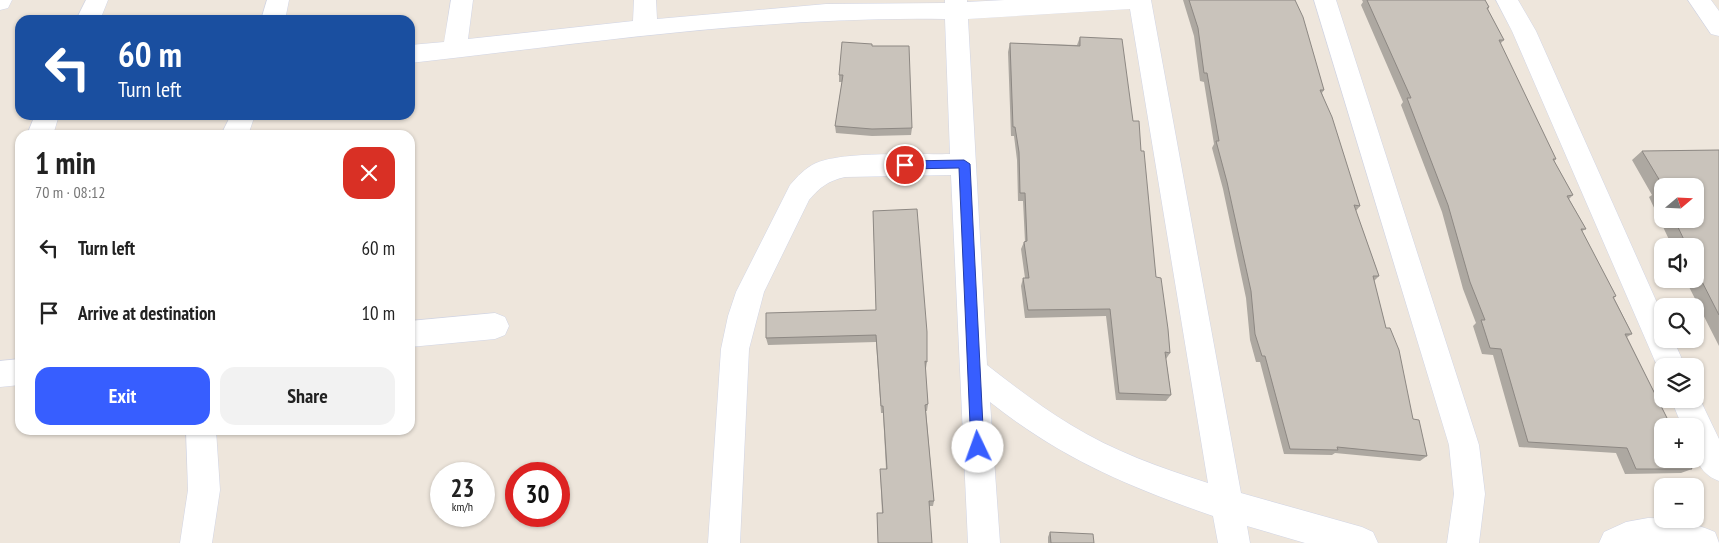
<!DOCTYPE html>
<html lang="en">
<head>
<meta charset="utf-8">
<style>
	body { margin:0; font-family:"PT Sans Narrow",sans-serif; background:#f2f2f2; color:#222; height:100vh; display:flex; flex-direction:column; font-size:19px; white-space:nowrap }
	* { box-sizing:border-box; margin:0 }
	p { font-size:16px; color:#767676 }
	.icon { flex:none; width:28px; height:28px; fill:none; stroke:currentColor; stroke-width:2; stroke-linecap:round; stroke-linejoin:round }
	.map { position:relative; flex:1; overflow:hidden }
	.sheet { position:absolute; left:15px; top:130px; width:400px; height:305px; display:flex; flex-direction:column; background:#fff; border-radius:15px; box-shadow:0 1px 4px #0004 }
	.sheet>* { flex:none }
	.banner { position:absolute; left:15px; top:15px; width:400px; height:105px; border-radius:15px; box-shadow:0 1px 4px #0004; background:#1a4fa0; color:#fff; overflow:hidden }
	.needle { width:32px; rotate:71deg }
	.fabs { position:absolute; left:1654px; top:178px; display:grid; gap:10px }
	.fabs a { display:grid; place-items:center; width:50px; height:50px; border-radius:10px; background:#fff; box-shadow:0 1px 4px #0004; font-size:25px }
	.speed { position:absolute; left:430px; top:462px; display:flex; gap:10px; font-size:25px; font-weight:700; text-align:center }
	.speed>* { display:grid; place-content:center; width:65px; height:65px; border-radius:50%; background:#fff; box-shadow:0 1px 4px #0004; line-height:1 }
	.speed small { font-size:12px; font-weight:400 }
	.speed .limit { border:8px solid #d22; background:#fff; color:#111 }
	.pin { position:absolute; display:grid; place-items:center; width:42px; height:42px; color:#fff; margin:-21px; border:2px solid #fff; border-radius:50%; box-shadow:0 1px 5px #0007 }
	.me { position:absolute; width:55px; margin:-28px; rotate:357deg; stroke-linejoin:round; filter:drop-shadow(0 0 4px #0008) }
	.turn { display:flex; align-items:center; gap:18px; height:105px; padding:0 20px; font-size:22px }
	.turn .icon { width:65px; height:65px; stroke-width:2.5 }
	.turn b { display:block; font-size:35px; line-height:42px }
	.round { display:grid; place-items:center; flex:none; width:52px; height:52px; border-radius:15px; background:#f2f2f2 }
	.overview { display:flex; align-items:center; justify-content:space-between; height:85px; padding:0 20px }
	h1 { font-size:30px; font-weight:700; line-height:38px }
	.action { display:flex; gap:10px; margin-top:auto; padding:10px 20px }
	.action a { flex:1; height:58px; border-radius:15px; background:#375eff; color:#fff; font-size:20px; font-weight:700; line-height:58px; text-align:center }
	.action a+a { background:#f2f2f2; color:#222 }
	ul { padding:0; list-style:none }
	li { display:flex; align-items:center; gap:15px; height:65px; padding:0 20px }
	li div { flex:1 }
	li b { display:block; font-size:19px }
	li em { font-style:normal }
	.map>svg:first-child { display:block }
</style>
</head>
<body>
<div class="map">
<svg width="1719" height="543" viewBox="0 0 1719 543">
	<rect width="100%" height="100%" fill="#eee6dc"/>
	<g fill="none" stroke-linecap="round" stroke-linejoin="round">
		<defs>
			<path id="minor" d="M0 0H12L8 8 0 10Z
				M86 0H108L100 20H76Z
				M267 0H289L285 20H261Z
				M451 0H473L468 39 633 21 634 0H656L657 19 826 4 945 3V0H967V2L1005 0H1151L1241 493 1362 527 1373 532 1378 543H1305L1247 526 1250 543H1218L1213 516C1129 487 1060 458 990 402L1000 543H968L951 175 845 177C828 181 820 187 809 200L764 292 749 349 740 543H708L721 349 728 316 736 292 790 185C797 177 805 168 816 163 845 151 916 155 950 154L945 19C766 16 588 43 410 63V45L444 42ZM1130 9 1208 483C1161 468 1113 451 1071 425 1041 407 1014 386 987 365L968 19Z
				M1314 0H1336L1479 445 1485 494 1479 543H1447L1454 494 1449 445Z
				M1496 0H1518L1536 31 1662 314V339H1673L1685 366H1662V376L1661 375 1512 31Z
				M1688 0H1711L1719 11V36L1711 34Z
				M35 115H59L53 135H27Z
				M231 115H255L248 135H221Z
				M495 313 505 317 509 326 505 335 495 339 410 347V321Z
				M20 359V385L0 387V361Z
				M1695 389 1719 439V481C1693 471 1695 450 1695 426H1682L1671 399H1695Z
				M186 430H216L220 490 212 543H180L188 490Z
				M1648 518C1671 518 1694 523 1715 532L1719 543H1599L1604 532 1626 522Z"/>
		</defs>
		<use href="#minor" stroke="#d1d5e5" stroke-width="1"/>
		<use href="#minor" fill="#fff" fill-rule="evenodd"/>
	</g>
	<path fill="#ada8a1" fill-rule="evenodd" d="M1183 0H1295L1324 90 1322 93 1360 206 1356 211 1379 276 1374 281 1386 328 1413 419 1427 456 1420 461 1335 453 1332 455 1284 454 1260 362H1256L1250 340 1246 298 1223 189 1212 148 1214 144 1204 82 1200 81 1194 36Z
		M1362 0H1485L1489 7 1488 10 1504 40 1500 44 1556 159 1554 161 1573 195 1569 199 1586 229 1582 231 1616 296 1614 298 1632 334 1627 337 1692 469 1681 473 1625 474 1616 453 1519 447 1493 355 1482 354 1473 326 1476 323 1463 289 1442 212 1401 105 1403 102 1361 5 1363 2Z
		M1080 37 1133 121 1141 151 1156 277 1170 353 1166 359 1171 395 1166 401 1116 400 1106 316 1025 318 1021 286 1023 278H1025L1021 249 1024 242H1025L1023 201H1018L1017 160 1014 136H1011L1008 52 1010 43 1077 45Z
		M872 46 912 128 911 135 872 136 836 133 835 126 842 82H839V75Z
		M1719 150V346L1685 279H1695V246H1672L1649 197 1652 195 1632 160 1642 151ZM1662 186 1695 219H1662Z
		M873 211 927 362 926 368H925L928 404 927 411H926L934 501 933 506H929L932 543H878L877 513H882L880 469H886L883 413H881L876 342 768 345 766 338 876 310Z
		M1050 532 1094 543H1048V537Z"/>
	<path fill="#c9c3bb" stroke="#8d8883" d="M1189 0H1295L1303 17 1324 90H1320L1332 117 1360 206 1354 205 1379 276H1373L1386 328H1390L1399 350 1413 419 1419 420 1427 456 1337 447 1338 450 1290 449 1265 356H1262L1255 334 1251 291 1227 182 1216 141H1219L1207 73H1204L1198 28Z
		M1367 0H1485L1489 7 1487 8 1504 40H1499L1556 159H1553L1573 195 1567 196 1586 229H1581L1616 296 1613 297 1632 334H1625L1671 426H1662V459H1687L1692 469H1636L1627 448 1528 442 1501 349 1490 348 1481 320H1485L1470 282 1448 205 1407 98H1411Z
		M1080 37 1122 39 1133 121H1139L1141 151H1144L1156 277 1161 278 1168 329 1170 353 1165 352 1171 395 1119 393 1110 309 1028 310 1023 278H1029L1024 242 1027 241 1025 193H1020L1019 152 1015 127H1013L1010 43 1080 46Z
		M842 42 872 44V46H909L912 128 872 129 835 126 843 75H839Z
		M1719 150V315L1695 268V267H1697L1695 262V246H1687L1674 219H1695V186H1663L1642 151Z
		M1660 189H1662V195Z
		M917 209 927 332V362L925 361 928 404 925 405 934 501H929L932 543H878L877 513H883L880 469H887L883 406H881L876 335 766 338V313L876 310 873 211Z
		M1050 532 1093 534 1094 543H1051Z"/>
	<path fill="#375eff" stroke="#243da6" d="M964 160 970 164 984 447 982 452 978 453 973 452 971 447 959 168 905 169 900 165 905 161Z"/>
</svg>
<div class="fabs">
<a><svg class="needle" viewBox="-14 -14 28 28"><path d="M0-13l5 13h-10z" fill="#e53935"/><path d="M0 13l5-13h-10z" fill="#767676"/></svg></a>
<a><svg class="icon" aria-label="sound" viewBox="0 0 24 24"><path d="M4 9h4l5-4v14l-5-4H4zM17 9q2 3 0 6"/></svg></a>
<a><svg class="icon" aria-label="search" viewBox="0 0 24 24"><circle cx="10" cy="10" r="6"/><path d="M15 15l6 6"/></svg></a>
<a><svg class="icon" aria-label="layers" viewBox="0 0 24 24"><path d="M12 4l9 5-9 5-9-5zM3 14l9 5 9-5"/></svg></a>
<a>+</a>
<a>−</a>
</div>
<div class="speed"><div>23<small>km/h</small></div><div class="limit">30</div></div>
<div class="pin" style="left:905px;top:165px;background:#d93025"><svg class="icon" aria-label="arrive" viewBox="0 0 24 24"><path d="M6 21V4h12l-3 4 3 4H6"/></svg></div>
<svg class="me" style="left:978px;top:447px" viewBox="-20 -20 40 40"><circle r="19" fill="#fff"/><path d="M0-13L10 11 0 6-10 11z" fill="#375eff"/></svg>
<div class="banner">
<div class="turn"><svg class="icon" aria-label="left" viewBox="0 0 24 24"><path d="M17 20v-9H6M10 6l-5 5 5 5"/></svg><div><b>60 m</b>Turn left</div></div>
</div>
<section class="sheet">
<div class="overview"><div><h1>1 min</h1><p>70 m · 08:12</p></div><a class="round" style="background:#d93025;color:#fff"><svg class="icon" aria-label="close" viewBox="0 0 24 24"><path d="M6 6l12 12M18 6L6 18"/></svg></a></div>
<ul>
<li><svg class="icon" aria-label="left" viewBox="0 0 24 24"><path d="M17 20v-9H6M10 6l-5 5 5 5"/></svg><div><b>Turn left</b></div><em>60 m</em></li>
<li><svg class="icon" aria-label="arrive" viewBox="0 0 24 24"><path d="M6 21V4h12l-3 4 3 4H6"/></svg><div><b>Arrive at destination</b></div><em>10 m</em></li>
</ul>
<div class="action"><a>Exit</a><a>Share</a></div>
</section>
</div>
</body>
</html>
